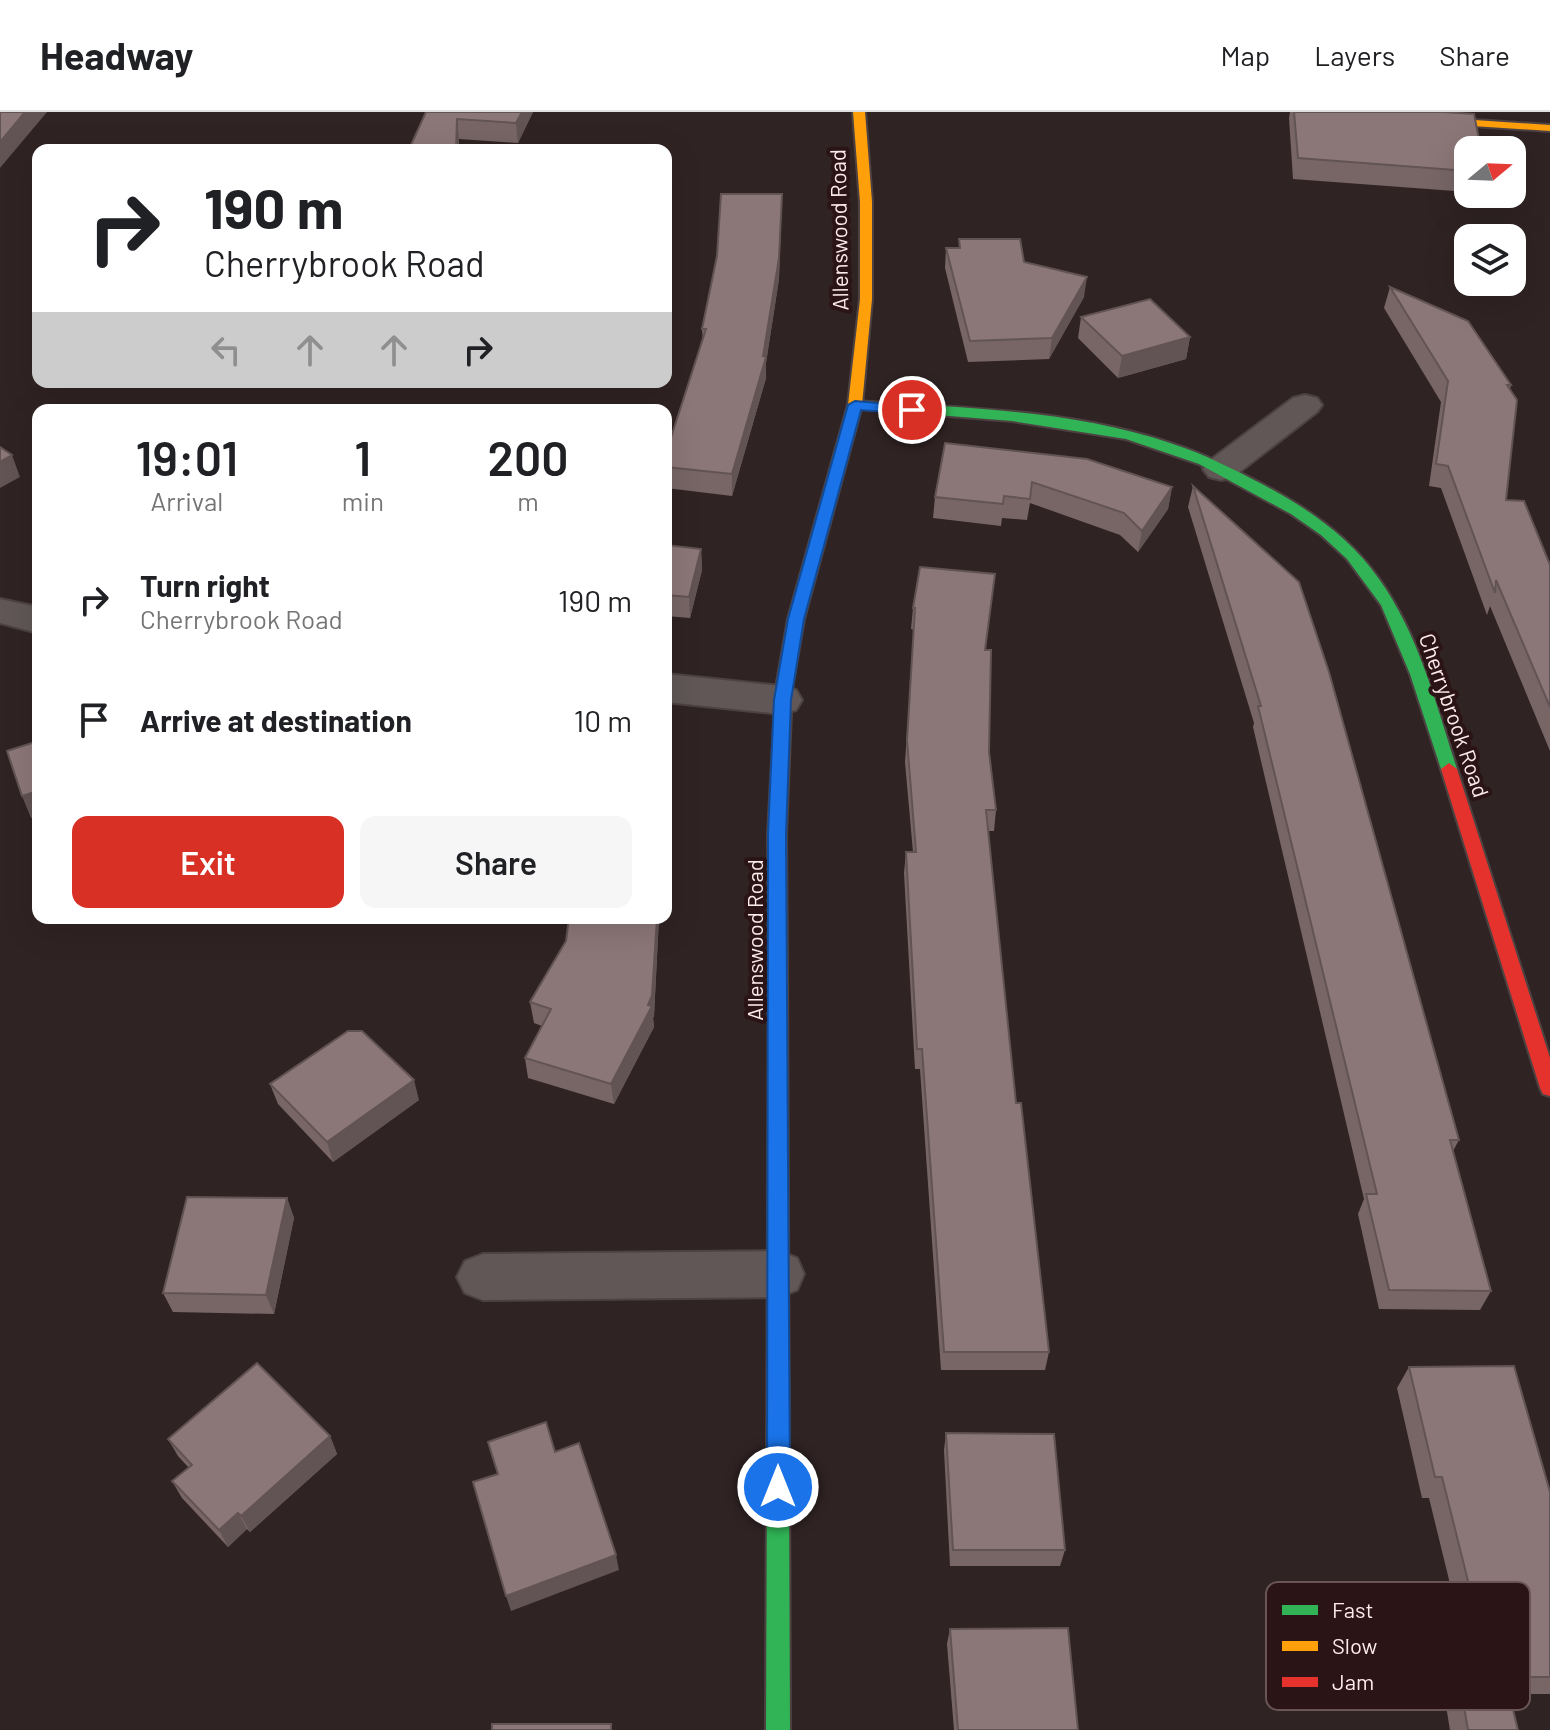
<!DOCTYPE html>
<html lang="en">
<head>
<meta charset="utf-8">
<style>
	body { margin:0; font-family:Barlow,sans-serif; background:#f6f6f6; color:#202124; height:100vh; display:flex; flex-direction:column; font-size:30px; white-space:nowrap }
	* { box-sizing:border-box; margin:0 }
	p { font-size:26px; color:#757577 }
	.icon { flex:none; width:44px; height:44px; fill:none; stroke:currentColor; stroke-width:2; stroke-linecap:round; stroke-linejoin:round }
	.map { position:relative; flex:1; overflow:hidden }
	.sheet { position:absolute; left:32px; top:292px; width:640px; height:520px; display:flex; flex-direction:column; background:#fff; border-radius:16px; box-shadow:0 8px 32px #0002 }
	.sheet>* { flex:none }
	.hud { position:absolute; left:32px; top:32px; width:640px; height:244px; border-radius:16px; box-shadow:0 8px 32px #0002; background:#fff; color:#202124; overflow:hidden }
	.needle { width:52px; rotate:71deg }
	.buttons { position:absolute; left:1454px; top:24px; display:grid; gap:16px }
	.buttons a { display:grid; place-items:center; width:72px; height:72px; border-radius:16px; background:#fff; box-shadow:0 8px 32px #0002; font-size:40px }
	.pin { position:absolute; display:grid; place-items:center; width:68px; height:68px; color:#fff; margin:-34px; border:4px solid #fff; border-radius:50%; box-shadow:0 2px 8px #0007 }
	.me { position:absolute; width:88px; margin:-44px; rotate:0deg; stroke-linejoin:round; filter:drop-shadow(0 0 6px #0008) }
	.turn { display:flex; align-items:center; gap:28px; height:168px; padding:0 40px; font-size:36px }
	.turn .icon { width:104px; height:104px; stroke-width:2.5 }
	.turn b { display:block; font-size:56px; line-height:68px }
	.lanes { display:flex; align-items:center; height:76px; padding:0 40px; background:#0003; justify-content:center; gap:40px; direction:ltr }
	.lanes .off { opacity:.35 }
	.eta { display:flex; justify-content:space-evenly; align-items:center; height:136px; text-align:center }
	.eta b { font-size:48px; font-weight:600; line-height:56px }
	.button { display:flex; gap:16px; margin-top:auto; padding:16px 40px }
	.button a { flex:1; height:92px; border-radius:16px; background:#d93025; color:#fff; font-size:32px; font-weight:600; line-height:92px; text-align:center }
	.button a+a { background:#f6f6f6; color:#202124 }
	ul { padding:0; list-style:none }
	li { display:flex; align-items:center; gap:24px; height:120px; padding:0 40px }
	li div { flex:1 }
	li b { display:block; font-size:30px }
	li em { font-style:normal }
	header { display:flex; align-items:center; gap:48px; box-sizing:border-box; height:112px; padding:0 40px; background:#fff; border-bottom:2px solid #e0e0e0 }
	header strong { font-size:38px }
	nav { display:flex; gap:44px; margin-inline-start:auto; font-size:28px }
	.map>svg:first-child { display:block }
</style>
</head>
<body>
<header>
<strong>Headway</strong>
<nav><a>Map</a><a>Layers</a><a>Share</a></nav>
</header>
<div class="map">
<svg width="1550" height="1618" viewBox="0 0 1550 1618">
	<rect width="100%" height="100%" fill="#302324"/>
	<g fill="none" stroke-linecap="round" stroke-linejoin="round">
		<defs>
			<path id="street" d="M1305 283 1317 286 1322 293 1317 300 1233 365 1221 368 1209 365 1203 357 1209 349 1293 286Z
				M0 487 38 495V521L0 511Z
				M666 562 782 574 796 578 802 588 796 598 782 602 666 590Z
				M779 1139 797 1146 804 1162 797 1178 779 1185 483 1188 465 1181 457 1165 465 1149 483 1142Z"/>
			<path id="fast" d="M855 289C961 296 1072 297 1173 332 1204 342 1233 357 1262 372 1307 396 1349 424 1379 467 1419 523 1436 592 1457 657L1455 661H1443L1441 657 1410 562 1381 493 1347 447 1321 423 1291 402 1199 352 1126 327 1012 309 850 296V290Z
				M778 845 784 847 787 852 790 1618H766L769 852 772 847Z"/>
			<path id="slow" d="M853 0H865L872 90V187L862 293 804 507 792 576 784 582 776 576 788 507 848 293 860 187V90Z
				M1297 0H1356L1550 13V19L1303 3Z"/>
			<path id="jam" d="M784 570 792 576 786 722 787 852 784 857H772L769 852 768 722 776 576Z
				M1449 651 1457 657 1550 946V984L1543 982 1540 976 1441 657Z"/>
		</defs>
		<use href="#street" stroke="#4d4242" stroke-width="4"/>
		<use href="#fast" stroke="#4d4242" stroke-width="4"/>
		<use href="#slow" stroke="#4d4242" stroke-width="4"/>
		<use href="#jam" stroke="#4d4242" stroke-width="4"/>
		<use href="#street" fill="#615757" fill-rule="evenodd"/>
		<use href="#fast" fill="#30b455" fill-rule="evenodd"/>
		<use href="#slow" fill="#ff9f0a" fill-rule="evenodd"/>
		<use href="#jam" fill="#e5322d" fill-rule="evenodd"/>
	</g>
	<path fill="#786667" d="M426 0H533L518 31 459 27V38H409Z
		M1290 0H1444L1468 38V80L1293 67 1289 6Z
		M782 82 779 167 766 251V266L732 384 666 376V341L703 229 702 217Z
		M959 127 1024 150 1084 185 1049 247 968 250 945 156 946 136H959Z
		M1390 175 1511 273 1510 277 1506 388 1550 453V639L1490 494 1487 503 1441 376 1429 374 1441 290 1384 196Z
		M1081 205 1190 225 1186 247 1118 266 1078 226Z
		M394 270H448L395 274Z
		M945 331 1172 375 1168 397 1138 440 1120 423 1030 391 1027 408 1002 406 1001 414 933 406 935 385Z
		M1193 374 1459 1028 1453 1039 1491 1179 1480 1198 1379 1197 1358 1102 1364 1087 1253 615 1254 611 1188 395Z
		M666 433 701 437 702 458 690 506 666 504Z
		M920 455 985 538 989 640 996 698 994 719H988L1016 991 1049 1240 1045 1258H941L920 957H915L904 761 906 740H913L905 650 914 518 911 517 913 496Z
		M569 806H659L654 904 653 906 654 915 614 992 528 966 525 946 542 914 534 911 530 890 566 829Z
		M270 972 419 988 333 1050 278 992Z
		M287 1086 294 1106 274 1202 173 1200 163 1181Z
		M1409 1255 1550 1380V1582H1509L1518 1618H1450L1444 1582 1440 1583 1431 1543 1446 1525H1463L1429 1386H1422L1397 1276Z
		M946 1321 1065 1438 1060 1454H950L944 1338Z
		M330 1324 337 1342 250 1420 247 1417 228 1435 182 1386 172 1369 189 1356 178 1344 168 1327Z
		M950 1517 1078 1618H954L947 1532Z"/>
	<path fill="#625354" d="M25 0H47L0 56V30Z
		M522 0H533L518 31 516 11Z
		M457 7 459 27V38H456Z
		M782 82 779 167 766 251V266L732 384V362Z
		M1087 165 1084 185 1049 247 1052 226Z
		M1190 225 1186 247 1118 266 1122 244Z
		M12 343 20 365 0 376V350Z
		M1172 375 1168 397 1138 440 1142 419Z
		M701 437 702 458 690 506 689 485Z
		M38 679V704L31 706 22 684Z
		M657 806H659L654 904 653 906 654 915 614 992 611 972 648 893Z
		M414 968 419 988 333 1050 327 1030Z
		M287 1086 294 1106 274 1202 266 1183Z
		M330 1324 337 1342 250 1420 241 1404Z
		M238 1401 247 1417 228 1435 219 1418Z
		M616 1443 619 1458 511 1499 506 1484Z"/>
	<path fill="#8c7778" stroke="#625354" stroke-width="2" d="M0 0H25L0 30Z
		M426 0H522L516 11 457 7 456 38H409L410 35Z
		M1294 0H1444L1474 2 1481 38H1468V59L1298 46Z
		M721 82H782L779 146 763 244 766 245 732 362 666 355V341L706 217H702L717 144Z
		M959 127H1020L1024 150 1087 165 1052 226 970 229 946 136H960Z
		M1390 175 1468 209 1511 273H1507L1517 288 1506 388 1524 389 1550 453V595L1496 468 1495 481 1448 354 1436 352 1448 269Z
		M1150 187 1190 225 1122 244 1081 205Z
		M945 331 1087 347 1172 375 1142 419 1124 401 1032 370 1030 387 1004 384 1003 392 935 385Z
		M0 335 12 343 0 350Z
		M1193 374 1299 470 1329 560 1459 1028H1450L1491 1179 1389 1178 1366 1082H1377L1258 594H1261Z
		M666 433 701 437 689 485 666 483Z
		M920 455 995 462 985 538H991L989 640 996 698H986L1016 991H1021L1049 1240H944L922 937H917L906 740H916L907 628 915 496H913Z
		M38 629V679L22 684 7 639Z
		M569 806H657L652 883 648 893 652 894 611 972 525 946 551 897 530 890 566 829Z
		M348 919H362L414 968 327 1030 270 972Z
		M187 1085 287 1086 266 1183 163 1181Z
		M257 1251 330 1324 241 1404 238 1401 219 1418 172 1369 192 1353 168 1327Z
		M1514 1254 1550 1380V1565H1505L1518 1618H1468L1459 1565H1455L1446 1525H1482L1442 1365H1435L1409 1255Z
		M546 1310 555 1340 579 1331 616 1443 506 1484 473 1370 498 1362 488 1330Z
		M946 1321 1054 1322 1065 1438H953Z
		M1068 1516 1078 1618H958L950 1517Z
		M492 1612H611V1618H492Z"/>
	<path fill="#1a73e8" stroke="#114b97" stroke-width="2" d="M855 289 912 294 919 298 912 302 861 298 804 507 791 588 786 722 790 1375 786 1383 778 1386 770 1383 767 1375 768 722 774 588 788 507 848 293Z"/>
	<g text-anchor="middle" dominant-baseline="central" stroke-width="8" stroke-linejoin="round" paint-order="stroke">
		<g font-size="22" fill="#fdecec" stroke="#2b1416">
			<text transform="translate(838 118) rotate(-91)">Allenswood Road</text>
			<text transform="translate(1455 603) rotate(71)">Cherrybrook Road</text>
			<text transform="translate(754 828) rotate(-90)">Allenswood Road</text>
		</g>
	</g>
	<rect x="1266" y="1470" width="264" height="128" rx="12" fill="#2b1416" stroke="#6a5556" stroke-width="2"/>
	<rect x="1282" y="1493" width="36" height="10" fill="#30b455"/>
	<rect x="1282" y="1529" width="36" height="10" fill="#ff9f0a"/>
	<rect x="1282" y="1565" width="36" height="10" fill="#e5322d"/>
	<g font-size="22" fill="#fdecec">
		<text x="1332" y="1506">Fast</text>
		<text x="1332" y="1542">Slow</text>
		<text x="1332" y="1578">Jam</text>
	</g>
</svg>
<div class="buttons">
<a><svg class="needle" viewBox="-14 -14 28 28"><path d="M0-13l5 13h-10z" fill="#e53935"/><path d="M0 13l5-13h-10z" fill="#757577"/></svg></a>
<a><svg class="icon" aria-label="layers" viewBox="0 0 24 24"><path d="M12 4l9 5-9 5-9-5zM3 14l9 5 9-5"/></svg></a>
</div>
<div class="pin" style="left:912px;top:298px;background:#d93025"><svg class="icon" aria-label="arrive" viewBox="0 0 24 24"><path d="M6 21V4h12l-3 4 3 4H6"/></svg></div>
<svg class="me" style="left:778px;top:1375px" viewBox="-20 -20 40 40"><circle r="17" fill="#1a73e8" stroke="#fff" stroke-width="3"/><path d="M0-11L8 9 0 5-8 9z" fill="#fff"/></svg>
<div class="hud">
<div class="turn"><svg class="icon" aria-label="right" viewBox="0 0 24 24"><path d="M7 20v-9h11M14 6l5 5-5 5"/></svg><div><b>190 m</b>Cherrybrook Road</div></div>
<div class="lanes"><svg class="icon off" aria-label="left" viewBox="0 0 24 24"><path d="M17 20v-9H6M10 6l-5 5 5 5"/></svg><svg class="icon off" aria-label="ahead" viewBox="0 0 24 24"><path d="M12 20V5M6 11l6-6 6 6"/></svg><svg class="icon off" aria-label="ahead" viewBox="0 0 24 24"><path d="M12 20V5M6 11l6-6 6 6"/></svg><svg class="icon" aria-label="right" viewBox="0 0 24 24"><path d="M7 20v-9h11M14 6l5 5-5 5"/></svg></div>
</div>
<section class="sheet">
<div class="eta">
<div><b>19:01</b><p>Arrival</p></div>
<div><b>1</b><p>min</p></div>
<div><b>200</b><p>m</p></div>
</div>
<ul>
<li><svg class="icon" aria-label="right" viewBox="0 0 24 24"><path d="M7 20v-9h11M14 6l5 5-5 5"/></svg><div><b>Turn right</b><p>Cherrybrook Road</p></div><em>190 m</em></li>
<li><svg class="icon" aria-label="arrive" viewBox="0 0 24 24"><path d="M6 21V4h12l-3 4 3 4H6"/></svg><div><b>Arrive at destination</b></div><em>10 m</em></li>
</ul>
<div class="button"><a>Exit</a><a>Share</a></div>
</section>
</div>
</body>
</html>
